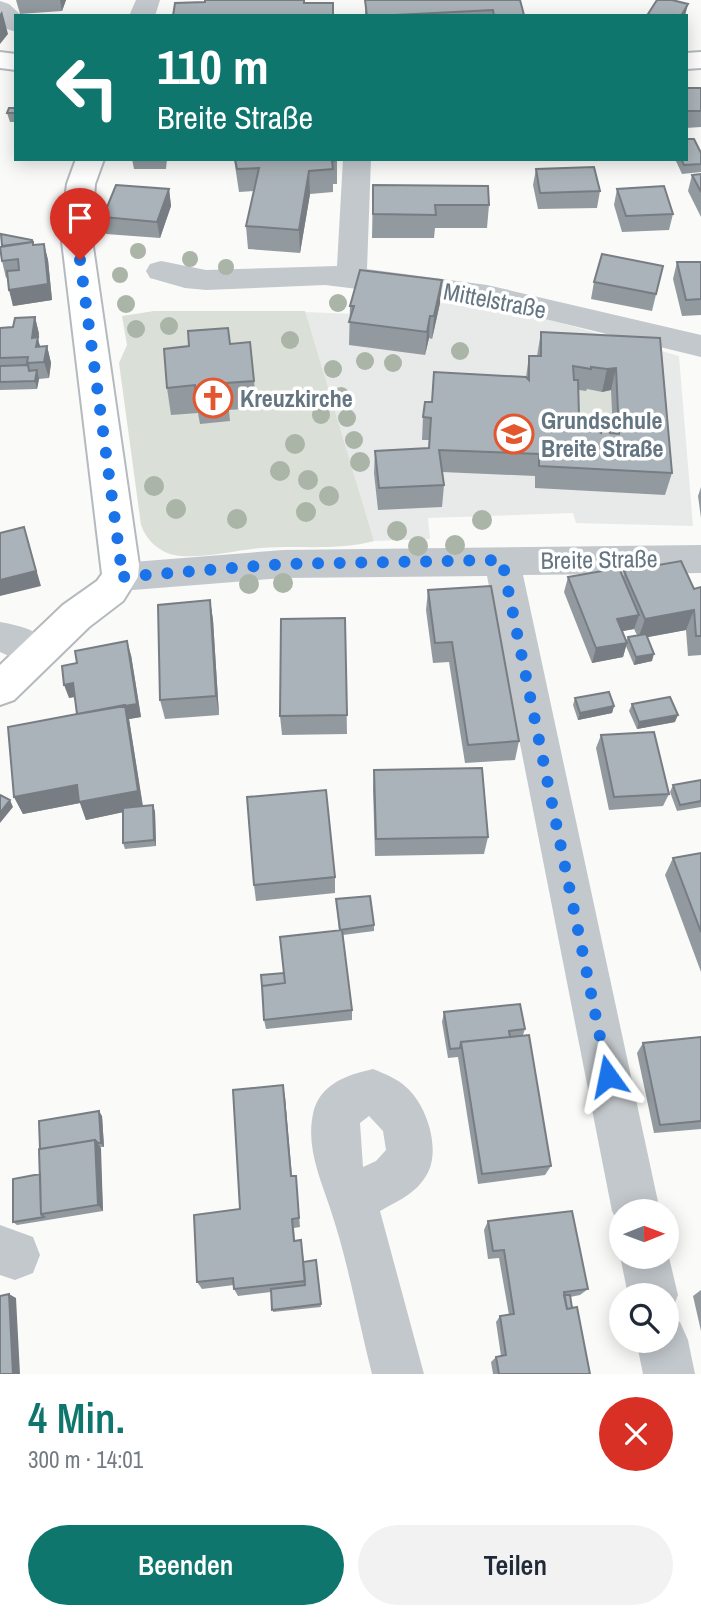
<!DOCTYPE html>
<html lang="de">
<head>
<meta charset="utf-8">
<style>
	body { margin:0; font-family:"Archivo Narrow",sans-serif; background:#f2f2f3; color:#1f2937; height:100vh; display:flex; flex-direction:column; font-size:26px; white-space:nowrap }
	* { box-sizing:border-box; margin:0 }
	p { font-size:23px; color:#747a83 }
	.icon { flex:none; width:38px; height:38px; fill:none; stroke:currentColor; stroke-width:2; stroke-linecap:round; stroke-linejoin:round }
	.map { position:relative; height:1374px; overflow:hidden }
	.drawer { display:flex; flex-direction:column; background:#fff; flex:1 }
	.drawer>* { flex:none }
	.hud { position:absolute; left:14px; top:14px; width:674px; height:147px; border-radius:0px; box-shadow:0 4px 18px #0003; background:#0f766e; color:#fff; overflow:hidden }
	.needle { width:46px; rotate:89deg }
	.buttons { position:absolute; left:609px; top:1199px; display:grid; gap:14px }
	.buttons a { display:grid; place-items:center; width:70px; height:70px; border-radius:50%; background:#fff; box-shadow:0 4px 18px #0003; font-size:35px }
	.pin { position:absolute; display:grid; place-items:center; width:60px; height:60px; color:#fff; margin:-72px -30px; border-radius:50% 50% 50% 0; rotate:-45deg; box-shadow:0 0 7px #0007 }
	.pin .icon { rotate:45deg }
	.me { position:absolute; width:77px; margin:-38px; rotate:348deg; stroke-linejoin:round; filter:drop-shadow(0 0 5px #0008) }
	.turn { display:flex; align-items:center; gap:24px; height:147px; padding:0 28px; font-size:32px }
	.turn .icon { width:91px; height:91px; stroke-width:2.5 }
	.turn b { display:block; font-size:49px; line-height:60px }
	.round { display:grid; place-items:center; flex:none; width:74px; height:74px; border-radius:37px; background:#f2f2f3 }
	.overview { display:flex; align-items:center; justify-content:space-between; height:119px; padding:0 28px }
	h1 { font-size:42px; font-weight:600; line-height:52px; color:#0f766e }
	.button { display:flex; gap:14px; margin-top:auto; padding:14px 28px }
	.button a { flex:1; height:80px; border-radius:42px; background:#0f766e; color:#fff; font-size:28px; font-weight:600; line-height:80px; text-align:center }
	.button a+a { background:#f2f2f3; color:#1f2937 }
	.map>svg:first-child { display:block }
</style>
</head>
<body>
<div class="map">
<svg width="701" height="1374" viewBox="0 0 701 1374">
	<rect width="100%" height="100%" fill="#fafaf8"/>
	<path fill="#e8e9e9" d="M440 303 507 308 679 356 693 526 576 523 573 513 428 518 430 539 374 541 305 312 354 314Z"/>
	<path fill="#dadfd7" d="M305 311 374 541C338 551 299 545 261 548 237 550 192 561 170 554 156 549 146 539 141 525L119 363 127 345 122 316 154 311Z
		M586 389 601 392 611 390 614 456 570 453 578 391H586Z"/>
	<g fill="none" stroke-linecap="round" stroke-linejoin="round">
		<defs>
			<path id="major" d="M0 52 16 54V70L0 68Z
				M701 52V68L686 69V53Z
				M76 159H104L95 184 91 233 139 565 138 577 123 601 89 627 14 700 0 705V665L63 605 97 581 102 574 61 233 67 184Z"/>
		</defs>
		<use href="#major" stroke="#b5babe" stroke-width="4"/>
		<path fill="#c3c8cc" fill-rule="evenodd" d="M136 0H160L155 16H129Z
			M0 1 9 4 22 16H16V32L7 29 0 23Z
			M343 159H371L367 269 487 285 701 335V357L487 305 325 285 206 290 185 288 150 278 146 271 150 264 161 261 206 270 337 266Z
			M701 545V573L523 575 660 1211H621V1229L612 1211 487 576 283 578 120 591 107 587 102 577 107 567 120 563 283 550Z
			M0 622C22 626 44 631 55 652L49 663 36 668 0 652Z
			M373 1069C385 1074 396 1078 406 1087 427 1105 442 1151 426 1176 415 1194 398 1201 380 1211L424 1374H372C358 1319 348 1261 330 1208 320 1178 306 1147 313 1114 319 1084 347 1075 373 1069ZM369 1116 383 1131 386 1150 376 1161 363 1167 360 1123Z
			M0 1225 33 1237 40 1255 33 1273 15 1280 0 1275Z
			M667 1249 678 1295 671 1313 667 1315V1295H628L620 1256 621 1253V1256H667Z
			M667 1316 680 1322 688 1340 695 1374H643L636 1340H667Z"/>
		<use href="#major" fill="#fff" fill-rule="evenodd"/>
	</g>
	<g fill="#aab4a7">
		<circle cx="138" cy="251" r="8"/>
		<circle cx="190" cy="259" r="8"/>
		<circle cx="226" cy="267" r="8"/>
		<circle cx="120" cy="275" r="8"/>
		<circle cx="338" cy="303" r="9"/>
		<circle cx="126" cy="304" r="9"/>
		<circle cx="169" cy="326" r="9"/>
		<circle cx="136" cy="329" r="9"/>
		<circle cx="290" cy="340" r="9"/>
		<circle cx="460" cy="351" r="9"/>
		<circle cx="365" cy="361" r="9"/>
		<circle cx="393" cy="363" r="9"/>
		<circle cx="333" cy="369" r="9"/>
		<circle cx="341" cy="396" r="9"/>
		<circle cx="321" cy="415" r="9"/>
		<circle cx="347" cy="418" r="9"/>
		<circle cx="354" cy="440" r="9"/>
		<circle cx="295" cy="444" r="10"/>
		<circle cx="360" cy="462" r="10"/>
		<circle cx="280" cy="471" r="10"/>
		<circle cx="308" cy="480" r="10"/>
		<circle cx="154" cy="486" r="10"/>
		<circle cx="329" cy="496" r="10"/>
		<circle cx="176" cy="509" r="10"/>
		<circle cx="306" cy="512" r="10"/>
		<circle cx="237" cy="519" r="10"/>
		<circle cx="482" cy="520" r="10"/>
		<circle cx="397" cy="531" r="10"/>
		<circle cx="455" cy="545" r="10"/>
		<circle cx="418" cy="546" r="10"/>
		<circle cx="283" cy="583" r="10"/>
		<circle cx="249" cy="584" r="10"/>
	</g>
	<path fill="#929a9f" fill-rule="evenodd" d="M16 0H66L62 11 20 14Z
		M365 0H520L524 16H365Z
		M686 88H701V127L686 128Z
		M16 108V122H10L7 113Z
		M701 153V172L682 174 675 159H686Z
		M132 159H167L166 169H134Z
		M234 159H337V184H333V192L310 194 300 253 248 249 246 226 254 191 239 192Z
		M536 169 600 191 597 208 538 209 533 185Z
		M701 174V217L688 191 692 175Z
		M373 185 489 205 487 228H435L434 238H372Z
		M169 189 171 206 160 238 106 234 103 217Z
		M617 189 673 214 669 230 622 232 614 205Z
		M33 242 34 245 44 244 48 260 52 300 13 306 8 277 6 278 2 261Z
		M677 262H701V315L682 316 673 279Z
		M663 266 652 311 591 299 594 282Z
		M442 280 440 303 432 339 429 338 425 355 349 345 350 306Z
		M35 317 39 334 38 339 40 347 47 346 51 363 49 378 39 379 37 389 0 390V328L13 327Z
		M541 332 660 338 672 473 665 495 535 488V476L442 472 444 485 442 507 378 510 374 473 375 451 429 448V440H422L423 417 432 402 526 377 529 356H537ZM587 389 602 392 611 390 613 433 576 431 579 416 578 390 586 391Z
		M230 344 254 381 257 408 229 410 230 421 200 424 198 413 171 415 167 388Z
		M701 487V518L698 496Z
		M624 571 694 589 701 587V655L688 656 686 630 647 637 652 661 634 665 626 646 623 657 592 663 564 592 568 577H623ZM634 629 637 635 628 637 626 641 622 631Z
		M428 590 519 741 515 760 465 763 449 662 433 663 426 610Z
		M210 600 213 620 219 715 165 719 160 700Z
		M345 618 347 734 282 735 280 716Z
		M131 655 141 717 129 719 143 806 153 805 155 812 156 846 125 849 123 843V812L86 820 80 803 23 814 14 797 77 714 75 697 69 698Z
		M575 698 614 706 612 713 578 720 573 705Z
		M632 704 675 722 637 729 629 711Z
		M601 735 669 794 663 806 609 810 596 748Z
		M374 770 488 837 484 854 375 856 373 788Z
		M701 780V807L677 811 670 792 673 785Z
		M701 853V972L665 875 673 858Z
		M335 877V893L256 901 254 885Z
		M336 899 374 925V931L343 935 352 1010V1020L266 1029 264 1020 284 973 339 930Z
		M444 1012 525 1029 523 1035 551 1166 545 1175 478 1184 458 1057 448 1058 442 1022Z
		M701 1037V1129L654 1133 637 1053 643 1043Z
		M285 1097 292 1176H296L300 1227 294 1228 295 1241 301 1240 304 1262 316 1260 321 1307 273 1312 271 1292 238 1296 234 1289V1285L202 1289 197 1282 240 1209Z
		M102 1116 104 1147H100L103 1211 17 1225 13 1222 40 1174Z
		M488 1221 588 1289 580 1295 570 1297 590 1374H493L491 1362 496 1357 501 1356 496 1322 500 1316 509 1315 499 1258 488 1259 484 1230Z
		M701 1290V1331L693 1296Z"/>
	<path fill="#777d82" d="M60 0H66L62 11Z
		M688 4 685 16H681Z
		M2 11 8 34 0 44V14Z
		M309 171 310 194 300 253 299 230Z
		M169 189 171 206 160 238 157 222Z
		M44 244 48 260 52 300 13 306 9 290Z
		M442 280 440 303 432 339 434 316Z
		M430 316 429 338 425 355 427 332Z
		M35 317 39 334 38 339 42 353 37 349 32 338Z
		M47 346 51 363 49 378 44 362Z
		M616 368 611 390 602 392 607 369Z
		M37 370 39 379 37 389 35 381Z
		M24 527 41 586 0 596V580Z
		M210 600 213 620 219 715 216 696Z
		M694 610 686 630 638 639 645 619Z
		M639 615 634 629 613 633 617 619Z
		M127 641 131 655 141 717 129 719 143 808 86 820 80 803 23 814 14 797 125 705Z
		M627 643 623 657 592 663 596 648Z
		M654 654 652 661 634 665 636 657Z
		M73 683 78 696 69 698 64 685Z
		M614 706 612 713 578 720 580 713Z
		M678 715 675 722 637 729 639 722Z
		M10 800 13 807 0 823V813Z
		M153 805 155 812 156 846 154 840Z
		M283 1085 285 1097 292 1186 291 1176Z
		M99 1111 102 1116 104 1147 101 1143Z
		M95 1140 101 1148 103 1211 98 1205Z
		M9 1294 16 1298 20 1374H13Z"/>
	<path fill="#aab3b9" stroke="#777d82" stroke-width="2" fill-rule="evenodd" d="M205 0H304V3H333V16H173L175 3 205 2Z
		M365 0H520L524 15 494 16 493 10 396 15V16H367Z
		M657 0H672L688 4 681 16H654L648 14Z
		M686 88H701V111H686Z
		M9 108H16V113H7Z
		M686 139H694L701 153V164L684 165 681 159H686Z
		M235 159H337V160L332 161 333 169 309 171 299 230 246 226 259 168 237 169Z
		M594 167 600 191 540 193 536 169Z
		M701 174V192L692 175Z
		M116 185 169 189 157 222 103 217Z
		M373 185 488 186 489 205H435L436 215 373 214Z
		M664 186 673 214 626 216 617 189Z
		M1 234 32 240V242L2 246Z
		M33 242V245L44 244 48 284 9 290 7 271 19 270 18 259 2 261 0 247Z
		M602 254 663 266 656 294 594 282Z
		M677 262H701V299L686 300Z
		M360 270 442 280 434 316H430L427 332 349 322 354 306H350Z
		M35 317 32 338 38 337 36 347 47 346 44 362 27 363 28 357 0 358V328L13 327 15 318Z
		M228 328 230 344 250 342 254 381 226 383 227 394 196 397 195 385 167 388 164 349 189 346 188 331Z
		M541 332 660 338 672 473 539 466V454L439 450 444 485 379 488 375 451 429 448 431 418 423 417 425 402H432L434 372 526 377 529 380V356H541ZM573 366 591 369V367L607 369 616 368 619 434 610 433V430H601V433L594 430 575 431V416H579L578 380H574Z
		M28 365 29 371 37 370 35 381 0 382V366Z
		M24 527 36 571 0 580V533Z
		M681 561 694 589 701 587V636H696L694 610 645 619 624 571Z
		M619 568 639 615 617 619 627 643 596 648 568 577Z
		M491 586 519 741 468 745 452 642 435 643 428 590Z
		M210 600 216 696 160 700 158 605Z
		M345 618 347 715 280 716 281 619Z
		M646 634 654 654 636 657 628 637Z
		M127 641 137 704 77 714 73 683 64 685 62 666 77 663 75 651Z
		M609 692 614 706 580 713 575 698Z
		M670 697 678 715 639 722 632 704Z
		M125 705 138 791 79 802 77 785 14 797 8 727Z
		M654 732 669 794 614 797 601 735Z
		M482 768 488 837 376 839 374 770Z
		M701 780V801L680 805 673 785Z
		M326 790 335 877 254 885 247 797Z
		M0 795 10 800 0 813Z
		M153 805 154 840 123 843V808Z
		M701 853V932L673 858Z
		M370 896 374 925 340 930 336 899Z
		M342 930 352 1010 264 1020 262 986 285 983 280 937Z
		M284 973 285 983 262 986 261 975Z
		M520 1004 525 1029 509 1031 510 1037 461 1042 460 1048 450 1049 444 1012Z
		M529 1035 551 1166 482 1174 461 1042Z
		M701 1037V1121L660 1125 643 1043Z
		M283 1085 291 1176H296L299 1218 292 1219 294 1241 301 1240 305 1281 234 1289 233 1278 197 1282 194 1215 240 1209 233 1090Z
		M99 1111 101 1143H98L95 1140 40 1149 39 1121Z
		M95 1140 98 1205 41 1214 39 1149Z
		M40 1174 41 1214 44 1217 13 1222V1179Z
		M572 1211 588 1289 564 1292 567 1309 577 1307 590 1374H499L496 1357 506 1355 500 1316 514 1314 504 1250 493 1251 488 1221Z
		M316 1260 321 1304 272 1310 271 1289 305 1285 303 1262Z
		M9 1294 13 1374H0V1296Z
		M564 1295H570L572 1308 567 1309Z"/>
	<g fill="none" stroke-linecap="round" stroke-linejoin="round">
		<path stroke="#1a73e8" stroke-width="12" stroke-dasharray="0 21.6" d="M80 260 121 565 120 577 283 564 502 560 608 1076"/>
	</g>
	<defs>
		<symbol id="church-ring" viewBox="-11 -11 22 22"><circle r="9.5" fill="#fff" stroke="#e4572e" stroke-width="1.5"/><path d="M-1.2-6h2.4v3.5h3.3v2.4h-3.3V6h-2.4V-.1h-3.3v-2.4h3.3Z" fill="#e4572e"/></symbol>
		<symbol id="school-ring" viewBox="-11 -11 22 22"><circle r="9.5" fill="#fff" stroke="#e4572e" stroke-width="1.5"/><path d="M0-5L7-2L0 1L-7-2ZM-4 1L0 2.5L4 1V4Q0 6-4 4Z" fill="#e4572e"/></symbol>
	</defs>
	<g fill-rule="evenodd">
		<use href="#church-ring" x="191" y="376" width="44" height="44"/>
		<use href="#school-ring" x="492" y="412" width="44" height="44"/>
	</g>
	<g text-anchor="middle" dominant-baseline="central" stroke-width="7" stroke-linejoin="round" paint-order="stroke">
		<g font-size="24" fill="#657683" stroke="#fff">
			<text transform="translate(495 300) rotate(11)">Mittelstraße</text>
			<text transform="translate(599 559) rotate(-1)">Breite Straße</text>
		</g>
		<g font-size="24" font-weight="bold" fill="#657683" stroke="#fff" text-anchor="start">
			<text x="240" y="398">Kreuzkirche</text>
			<text x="541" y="420">Grundschule<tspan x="541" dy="28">Breite Straße</tspan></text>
		</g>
	</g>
</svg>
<div class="buttons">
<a><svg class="needle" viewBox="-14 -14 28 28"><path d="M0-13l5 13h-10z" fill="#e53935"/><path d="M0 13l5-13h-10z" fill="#747a83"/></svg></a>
<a><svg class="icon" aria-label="search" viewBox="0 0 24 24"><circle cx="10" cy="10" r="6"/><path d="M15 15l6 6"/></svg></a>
</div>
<div class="pin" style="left:80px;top:260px;background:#d93025"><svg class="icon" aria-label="arrive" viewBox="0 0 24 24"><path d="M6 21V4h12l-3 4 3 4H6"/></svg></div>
<svg class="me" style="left:608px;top:1076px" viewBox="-20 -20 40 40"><path d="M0-17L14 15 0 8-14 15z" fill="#1a73e8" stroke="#fff" stroke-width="4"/></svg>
<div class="hud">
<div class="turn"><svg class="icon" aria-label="left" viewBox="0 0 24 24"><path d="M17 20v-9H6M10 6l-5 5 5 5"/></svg><div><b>110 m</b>Breite Straße</div></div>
</div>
</div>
<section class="drawer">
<div class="overview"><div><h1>4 Min.</h1><p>300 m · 14:01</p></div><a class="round" style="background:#d93025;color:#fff"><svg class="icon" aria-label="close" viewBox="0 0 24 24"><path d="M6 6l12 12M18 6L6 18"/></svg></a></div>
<div class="button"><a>Beenden</a><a>Teilen</a></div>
</section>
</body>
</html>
